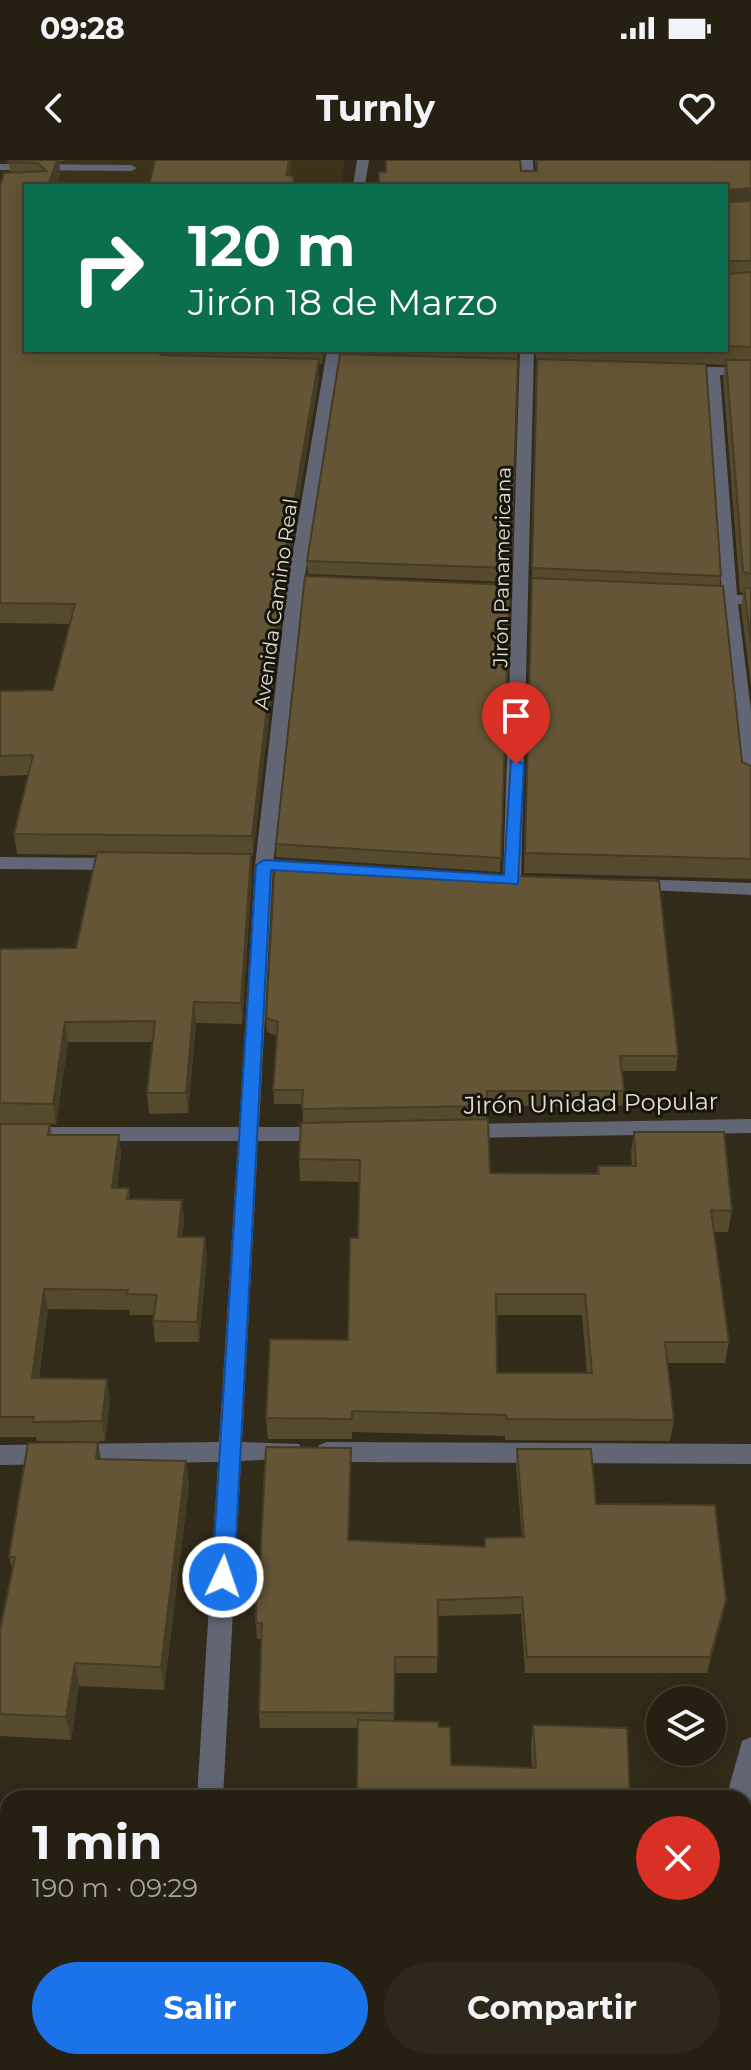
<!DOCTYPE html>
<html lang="es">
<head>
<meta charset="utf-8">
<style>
	body { margin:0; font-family:Montserrat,sans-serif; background:#2e281c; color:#f1f3f6; height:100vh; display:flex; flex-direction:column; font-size:30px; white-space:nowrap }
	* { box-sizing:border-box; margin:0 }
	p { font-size:26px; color:#a4a3a0 }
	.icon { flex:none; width:44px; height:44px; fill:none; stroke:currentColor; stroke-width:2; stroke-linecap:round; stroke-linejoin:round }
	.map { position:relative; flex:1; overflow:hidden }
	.details { position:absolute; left:0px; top:1630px; width:752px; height:280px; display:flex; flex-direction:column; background:#262013; border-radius:24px 24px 0 0; box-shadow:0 4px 20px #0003,0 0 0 2px #423e33 }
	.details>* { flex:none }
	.guide { position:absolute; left:24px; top:24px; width:704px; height:168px; border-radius:0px; box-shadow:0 4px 20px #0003,0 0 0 2px #423e33; background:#0b6e4f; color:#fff; overflow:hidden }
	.tools { position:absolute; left:646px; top:1526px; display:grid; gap:16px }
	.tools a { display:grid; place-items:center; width:80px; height:80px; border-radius:50%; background:#262013; box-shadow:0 4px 20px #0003,0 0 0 2px #423e33; font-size:40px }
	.pin { position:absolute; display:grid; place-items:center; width:68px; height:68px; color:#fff; margin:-82px -34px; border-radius:50% 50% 50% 0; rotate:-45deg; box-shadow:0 0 8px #0007 }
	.pin .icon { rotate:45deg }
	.me { position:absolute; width:88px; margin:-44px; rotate:3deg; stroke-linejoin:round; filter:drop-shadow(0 0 6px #0008) }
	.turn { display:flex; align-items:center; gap:28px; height:168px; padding:0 32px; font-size:36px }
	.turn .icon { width:104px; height:104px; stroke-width:2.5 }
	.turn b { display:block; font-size:56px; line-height:68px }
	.round { display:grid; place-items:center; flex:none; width:84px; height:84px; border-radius:42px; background:#2e281c }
	.overview { display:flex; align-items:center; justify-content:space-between; height:136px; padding:0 32px }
	h1 { font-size:48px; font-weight:700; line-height:60px }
	.primary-button { display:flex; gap:16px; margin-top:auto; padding:16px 32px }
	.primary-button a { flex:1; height:92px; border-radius:48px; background:#1a73e8; color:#fff; font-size:32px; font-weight:700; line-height:92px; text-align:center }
	.primary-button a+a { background:#2e281c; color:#f1f3f6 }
	.status { display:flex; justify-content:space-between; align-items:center; height:56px; padding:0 40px; background:#262013; direction:ltr }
	.status svg { height:22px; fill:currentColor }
	header { display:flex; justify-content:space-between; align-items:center; height:104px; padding:0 32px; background:#262013; font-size:36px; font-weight:700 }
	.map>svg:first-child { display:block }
</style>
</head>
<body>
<div class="status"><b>09:28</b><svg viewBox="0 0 49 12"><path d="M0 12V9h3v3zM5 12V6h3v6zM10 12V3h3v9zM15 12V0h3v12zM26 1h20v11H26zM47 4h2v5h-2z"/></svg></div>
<header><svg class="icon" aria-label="back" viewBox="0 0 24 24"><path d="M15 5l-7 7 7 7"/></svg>Turnly<svg class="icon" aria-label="heart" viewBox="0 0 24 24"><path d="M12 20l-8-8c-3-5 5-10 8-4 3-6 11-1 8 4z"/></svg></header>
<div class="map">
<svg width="751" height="1910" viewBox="0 0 751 1910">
	<rect width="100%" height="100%" fill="#322b19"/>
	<path fill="#3d331a" d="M20 0H345L341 26H26Z"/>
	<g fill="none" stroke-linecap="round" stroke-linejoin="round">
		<path fill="#626574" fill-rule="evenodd" d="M0 4 131 5 137 8 131 11 0 10Z"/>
		<path fill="#626574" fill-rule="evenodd" d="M357 0H369L365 26H353Z
			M521 0H533L534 26H522Z
			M327 190H341L304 421 273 705 259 967H327L337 974 327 981H258L242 1282 299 1284 303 1291 299 1298 241 1301 223 1638H197L218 1302 0 1305V1285L219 1282 238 981H0V967H239L255 705 288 421Z
			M520 190H534L521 721 512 727 503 721Z
			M679 206 751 208V216L720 215 737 435H751V445L738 444 751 551V627L742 622 723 444 699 443 691 438 699 433 722 434 707 215 674 213 672 210Z
			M0 697 120 698 129 704 120 710 0 709Z
			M635 719 751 723V735L629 729 626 725 629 721Z
			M751 959V973L463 978 453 971 463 964Z
			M327 1282 751 1284V1304L327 1302 319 1299 315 1292 319 1285Z
			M751 1577V1640L744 1648V1638H726L742 1581Z
			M0 1761H8V1787H0Z
			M188 1902H216V1910H188Z
			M659 1902H687L685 1910H657Z"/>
	</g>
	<path fill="#55492e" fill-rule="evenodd" d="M9 0H64V1H59L60 13 56 26H26V190H326L322 204H319V218L285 420 253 696H251L252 714 242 864 196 863 188 953 149 954 147 933 152 882H68L56 964H50L52 975H119L121 995 117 1028H129L130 1039 182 1040 184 1061 182 1077 207 1097 199 1182H155L153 1161 154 1155H130L129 1150 48 1149 39 1218 110 1239 105 1281H37L36 1277H0V789L76 788 97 695 17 694 14 674 28 615 0 616V531L53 530 70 464 0 463V23L10 13Z
		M535 0H751V526L741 447 743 433 740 432 723 218 725 205 706 204 721 416 719 426 742 602 751 606V719L524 713 532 423 536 199 535 190H726V26L521 11H536Z
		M342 190H518L517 198 344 193Z
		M307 401 511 408 510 422 308 414Z
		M510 425 500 712 276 697V684Z
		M266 858 678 896 676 911H621L624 931 622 946H487L486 959 490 1013 597 1014 598 1006H632L631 993 634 972 732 1051 728 1072H714L729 1182 725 1203H667L674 1260 670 1281 505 1280V1276L352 1272V1279H268L266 1258 348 1180 358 1078 360 1022 300 1021 299 999 303 963 302 944H274L273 930 277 876 267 872ZM497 1155H582L587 1213H497Z
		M98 1282 100 1299 186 1301 189 1325 164 1530 79 1526 71 1580 0 1576V1470L12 1409 9 1397Z
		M351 1288 349 1380 484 1387 485 1378 522 1377 516 1306 517 1289 596 1344 723 1456 707 1513H525L521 1454 438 1456 437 1513H395L394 1561 439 1567 451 1605 532 1608 531 1585 533 1565 630 1638H357L358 1568H260L259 1552 262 1479H257L256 1463Z
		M280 1902H620L619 1910H279Z"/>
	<path fill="#453c25" d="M57 0H59L60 13 56 26H48Z
		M289 0H292L289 26 287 15Z
		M751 28V45L726 48V30Z
		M322 190H326L322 204Z
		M319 199V218L285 420 253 696 252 676 284 401Z
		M251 694 252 714 242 864 241 843Z
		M194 842 196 863 188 953 186 933Z
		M65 862 68 882 56 964 53 944Z
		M119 975 121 995 115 1049 112 1028Z
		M182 1040 184 1061 180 1097 178 1077Z
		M205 1077 207 1097 199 1182 197 1162Z
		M44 1129 48 1149 36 1238 32 1218Z
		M107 1219 110 1239 105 1281 102 1261Z
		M98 1282 102 1306 96 1299Z
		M186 1301 189 1325 164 1530 161 1507Z
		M726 1440 723 1456 707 1513 710 1497Z
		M75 1503 79 1526 71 1580 66 1557Z
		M35 1902H42L41 1910H34Z"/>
	<path fill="#635535" stroke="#453c25" stroke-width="2" fill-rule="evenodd" d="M9 0H57L48 26H26V190H154L161 195 319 199 284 401 252 676 14 674 33 595 0 596V531L53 530 75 444 0 443V23H1L4 13 46 11 38 3 8 2Z
		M155 0H289L287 15 294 16 293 25 356 26H149Z
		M386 0H520L521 11H537V0H751V28L726 30V26H379V12H386Z
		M726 34 728 42 751 41V101H726L728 114 751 112V187L726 186Z
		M340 194 518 199 511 408 307 401Z
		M537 199 706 204 721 416 532 408Z
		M726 200H751V414L743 412Z
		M305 416 510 425 501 698 276 684Z
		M532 418 723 426 742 602 751 606V699L525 693Z
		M744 428H751V482Z
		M97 692 251 694 241 843 194 842 186 933H147L155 861 65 862 53 944 0 943V789L76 788Z
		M275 700 513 716 659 721 678 896H620L624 931H487V946L302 949 303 930H273L278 862 266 858Z
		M488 959 490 1013 599 1014 598 1006H636L634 972H724L732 1051 711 1050 729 1182H665L674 1260 507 1259 506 1255 352 1251V1259L266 1258 270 1179 348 1180 350 1078H358L360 1000 299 999 301 963ZM496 1134H585L592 1213H497Z
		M0 964H50L48 975H119L112 1028H129L127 1039 182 1040 178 1077H205L197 1162 153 1161 157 1135 127 1134 128 1130 44 1129 32 1218 107 1219 102 1261 33 1262 34 1257H0Z
		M98 1282 96 1299 186 1301 161 1507 75 1503 66 1557 0 1554V1470L15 1397H9L28 1283Z
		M266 1287 351 1288 348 1380 485 1387V1378L524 1377 517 1289H591L596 1344 715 1345 726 1440 710 1497H527L522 1437 438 1440V1497H395L394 1553 259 1552 262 1463H256V1423H259Z
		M358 1560 438 1562 439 1567H450L451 1605 536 1608 533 1565 627 1568 630 1638H357Z
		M0 1790H8V1902H35L34 1910H0Z
		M280 1902H344L343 1910H279Z
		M453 1902H620L619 1910H453Z"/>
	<path fill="#1a73e8" stroke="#114b97" stroke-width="2" d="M511 600 524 604 518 724 271 710 234 1417 231 1424H216L212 1417 256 705 264 700 504 715Z"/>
	<g text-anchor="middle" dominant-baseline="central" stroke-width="6" stroke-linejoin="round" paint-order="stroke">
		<g font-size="20" fill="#e1ddd2" stroke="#17140c">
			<text transform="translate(502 407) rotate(-89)">Jirón Panamericana</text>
			<text transform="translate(276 444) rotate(-82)">Avenida Camino Real</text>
		</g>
		<g font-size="24" fill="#e1ddd2" stroke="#17140c">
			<text transform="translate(591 943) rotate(-1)">Jirón Unidad Popular</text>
		</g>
	</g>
</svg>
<div class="tools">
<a><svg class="icon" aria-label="layers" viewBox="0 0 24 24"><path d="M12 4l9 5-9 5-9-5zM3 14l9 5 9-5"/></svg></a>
</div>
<div class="pin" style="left:516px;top:604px;background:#d93025"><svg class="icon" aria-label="arrive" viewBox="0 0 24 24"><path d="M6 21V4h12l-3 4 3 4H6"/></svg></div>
<svg class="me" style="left:223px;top:1417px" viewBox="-20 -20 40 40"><circle r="17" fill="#1a73e8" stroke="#fff" stroke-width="3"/><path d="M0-11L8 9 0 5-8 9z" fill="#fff"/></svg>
<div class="guide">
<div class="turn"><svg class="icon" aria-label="right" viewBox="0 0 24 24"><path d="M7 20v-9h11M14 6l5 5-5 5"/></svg><div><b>120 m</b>Jirón 18 de Marzo</div></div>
</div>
<section class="details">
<div class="overview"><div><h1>1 min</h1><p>190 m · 09:29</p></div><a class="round" style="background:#d93025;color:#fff"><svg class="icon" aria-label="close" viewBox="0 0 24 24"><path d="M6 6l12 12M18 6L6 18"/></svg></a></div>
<div class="primary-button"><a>Salir</a><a>Compartir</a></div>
</section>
</div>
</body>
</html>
